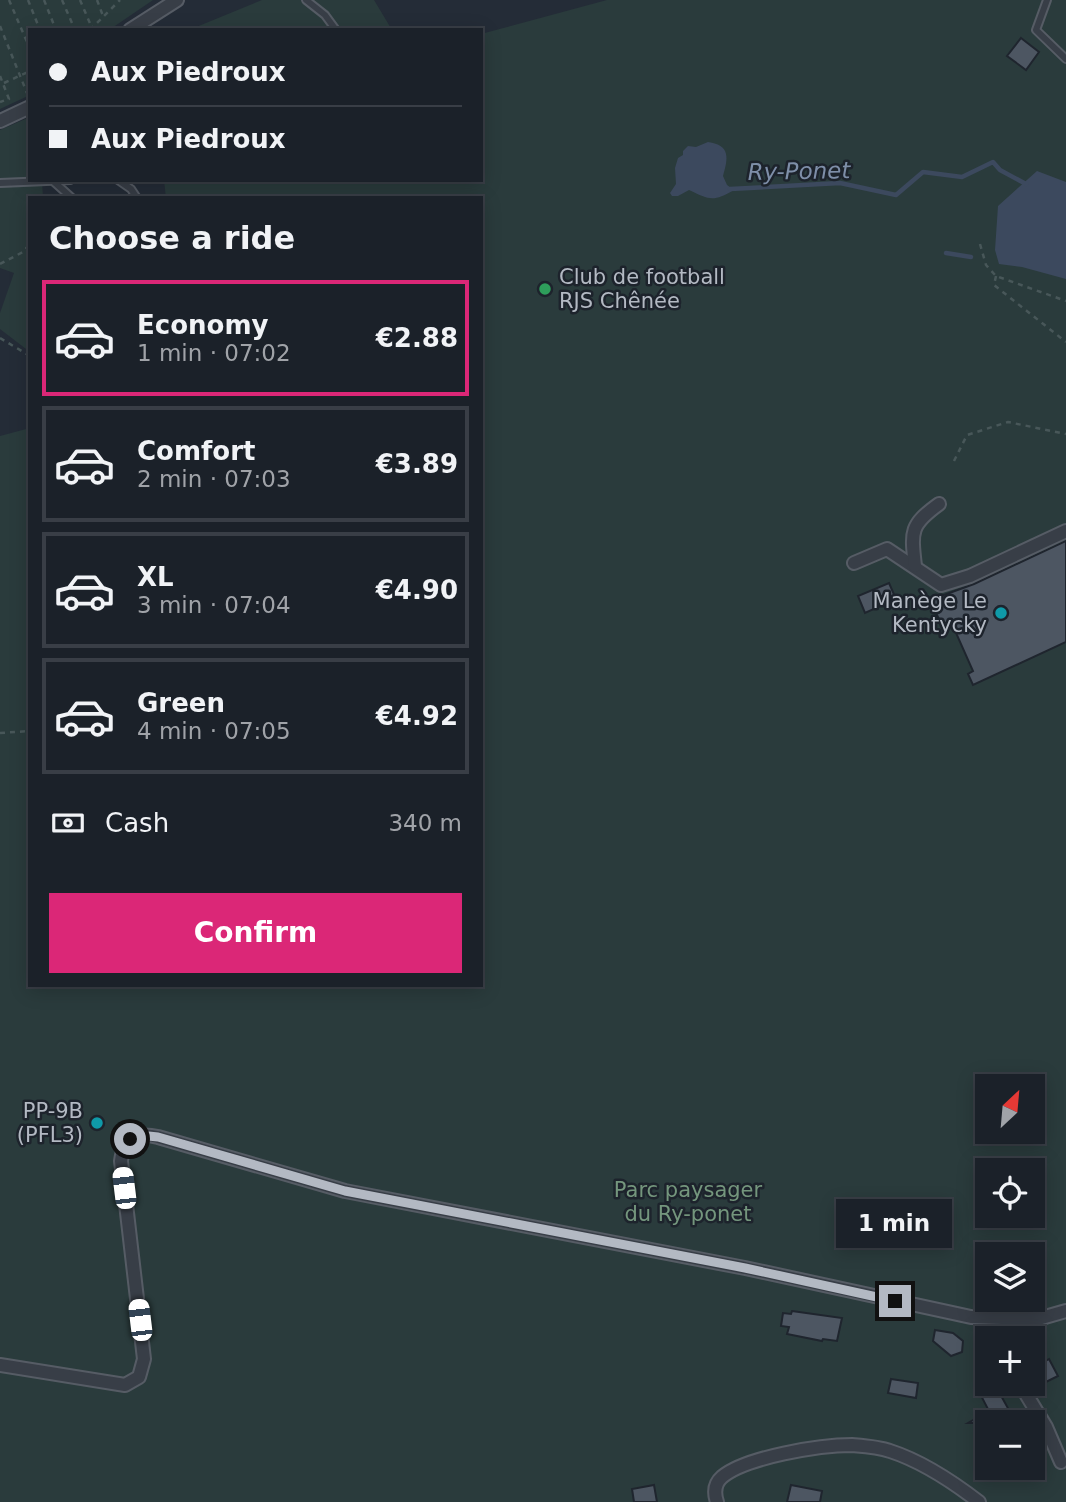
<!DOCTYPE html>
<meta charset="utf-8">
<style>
body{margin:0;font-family:"DejaVu Sans",sans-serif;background:#282e35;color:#f1f3f6;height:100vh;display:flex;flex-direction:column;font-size:26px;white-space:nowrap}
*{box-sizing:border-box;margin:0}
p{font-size:23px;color:#a0a3a8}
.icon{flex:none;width:38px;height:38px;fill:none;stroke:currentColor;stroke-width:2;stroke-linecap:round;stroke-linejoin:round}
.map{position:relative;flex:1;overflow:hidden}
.side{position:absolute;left:28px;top:196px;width:455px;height:791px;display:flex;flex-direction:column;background:#1b2129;border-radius:0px;box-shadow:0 4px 18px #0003,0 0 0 2px #393e46}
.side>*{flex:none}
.guide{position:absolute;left:28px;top:28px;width:455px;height:154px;border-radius:0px;box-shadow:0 4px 18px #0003,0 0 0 2px #393e46;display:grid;align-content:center;height:154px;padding:0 21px;background:#1b2129}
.needle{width:46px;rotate:26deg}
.controls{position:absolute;left:975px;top:1074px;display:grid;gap:14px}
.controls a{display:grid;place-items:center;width:70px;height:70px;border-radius:0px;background:#1b2129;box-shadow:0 4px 18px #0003,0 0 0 2px #393e46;font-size:35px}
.end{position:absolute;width:32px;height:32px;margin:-16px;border:9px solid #b3b9c3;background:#111;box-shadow:0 0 0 4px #111}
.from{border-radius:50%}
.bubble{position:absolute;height:49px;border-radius:0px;background:#1b2129;box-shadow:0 4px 18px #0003,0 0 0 2px #393e46;font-size:23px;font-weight:600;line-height:49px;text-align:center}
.car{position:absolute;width:21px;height:42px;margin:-21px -10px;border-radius:9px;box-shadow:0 0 5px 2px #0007;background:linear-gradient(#fff 24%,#345 0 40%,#fff 0 76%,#345 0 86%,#fff 0)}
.guide b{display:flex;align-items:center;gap:24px;height:66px;font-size:26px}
.guide b+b{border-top:2px solid #393e46}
.guide i{width:18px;height:18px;background:#f1f3f6}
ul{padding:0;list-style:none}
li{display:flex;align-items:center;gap:21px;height:116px;margin:0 14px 10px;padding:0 7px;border:4px solid #393e46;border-radius:0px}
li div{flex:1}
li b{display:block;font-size:26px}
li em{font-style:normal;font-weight:600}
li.selected{border-color:#db2777}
li>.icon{width:63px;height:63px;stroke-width:1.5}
h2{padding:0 21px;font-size:32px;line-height:84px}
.pay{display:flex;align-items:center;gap:18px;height:77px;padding:0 21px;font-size:26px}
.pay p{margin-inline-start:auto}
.action{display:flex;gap:14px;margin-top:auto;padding:14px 21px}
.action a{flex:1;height:80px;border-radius:0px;background:#db2777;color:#fff;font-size:28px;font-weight:600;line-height:80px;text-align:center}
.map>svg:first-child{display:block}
.green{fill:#2a3b3c;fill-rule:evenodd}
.water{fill:#3c495e}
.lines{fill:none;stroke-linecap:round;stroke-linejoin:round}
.stream{stroke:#3c495e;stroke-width:4.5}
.building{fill:#4d5662;stroke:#1f252e;stroke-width:2}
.lane-casing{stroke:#565c65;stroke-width:10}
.street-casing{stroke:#565c65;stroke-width:16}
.path{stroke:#485759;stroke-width:2.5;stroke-dasharray:5 5;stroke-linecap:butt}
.lane{stroke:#383e47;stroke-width:6}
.street{stroke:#383e47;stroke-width:12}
.route{stroke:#b3b9c3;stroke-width:9}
.leisure-dot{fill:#2e9e5b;stroke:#1d232c;stroke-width:2.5}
.culture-dot{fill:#0f9aa8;stroke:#1d232c;stroke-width:2.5}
.labels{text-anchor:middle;stroke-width:5;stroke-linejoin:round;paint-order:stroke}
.poi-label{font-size:21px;fill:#b3b9c3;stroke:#1d232c;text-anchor:end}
.park-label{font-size:21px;fill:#74967d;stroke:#1d232c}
.water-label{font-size:23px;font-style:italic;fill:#7e8ea8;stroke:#1d232c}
</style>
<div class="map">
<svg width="1066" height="1502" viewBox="0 0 1066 1502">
<rect width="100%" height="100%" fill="#242c37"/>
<g class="green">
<polygon points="0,0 153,0 109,30 30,30 30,95 0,109"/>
<polygon points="262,0 374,0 392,30 189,30"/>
<path d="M607 0H1066V1502H0V436L30 428V985H481V198H166L164 180H481V34ZM987 1087H1032V1132H987ZM987 1171H1032V1216H987ZM987 1255H1032V1300H987ZM987 1339H1032V1384H987ZM987 1423H1032V1468H987Z"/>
<polygon points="30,117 30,180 42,180 43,198 30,198 30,352 0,329 0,313 14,273 0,268 0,130"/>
</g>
<g class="water">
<path d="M708 142C731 145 728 159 723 176L727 185 734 190C713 202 710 200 689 190L678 196H672L670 193 676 184 675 168 678 158 683 155V151L688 146 696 147Z"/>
<polygon points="1037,171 1066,182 1066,279 1022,267 999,264 995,250 998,206"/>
</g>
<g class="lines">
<g class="stream">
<polyline points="730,189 840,183 896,195 923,172 962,177 993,162 1000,170 1026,184"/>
<polyline points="946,253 971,257"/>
</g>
</g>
<g class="building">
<polygon points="1021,38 1039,52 1026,70 1007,56"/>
<polygon points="1066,541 1066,642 973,685 968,674 973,671 953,626 944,630 930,600 974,584"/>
<polygon points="889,583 896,599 865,613 858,596"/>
<polygon points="792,1311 842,1318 837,1341 823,1339 822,1341 787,1334 789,1327 781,1326 783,1313 791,1314"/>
<polygon points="935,1330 953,1333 963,1341 962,1352 951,1356 933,1341"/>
<polygon points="1049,1359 1058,1376 1042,1384 1033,1368"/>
<polygon points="891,1379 918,1383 916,1398 888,1393"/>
<polygon points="975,1384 1011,1384 999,1392 1009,1410 1002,1414 1007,1423 968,1423 989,1411"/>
<polygon points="654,1485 657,1502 634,1502 632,1489"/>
<polygon points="791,1485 822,1491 820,1502 787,1502"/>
</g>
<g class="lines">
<defs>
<g id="lane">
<polyline points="306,0 325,15 336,30"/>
<polyline points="1047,0 1036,30 1066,59"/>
<polyline points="118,180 131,189 137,198"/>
<polyline points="53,181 72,198"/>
<polyline points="0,183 70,180"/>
</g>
<g id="street">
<polyline points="130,30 177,0"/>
<polyline points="0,121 30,107"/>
<polyline points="854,563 887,549 941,585 970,576 1066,531"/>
<path d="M915 566C911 531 910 525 939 504"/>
<polyline points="1013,1339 1022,1327 1024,1318"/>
<path d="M0 1365 125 1385 139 1377 144 1359 121 1161C124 1138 136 1132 158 1137L345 1191 745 1268 971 1317 1038 1319 1066 1311"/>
<polyline points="1020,1384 1046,1427 1061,1462"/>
<path d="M717 1502C714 1493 714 1484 722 1477 746 1457 820 1445 852 1445 864 1446 879 1447 890 1451 921 1461 953 1482 979 1502"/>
</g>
</defs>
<use href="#lane" class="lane-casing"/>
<use href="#street" class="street-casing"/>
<g class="path">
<polyline points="9,0 30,49"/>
<polyline points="28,0 40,30"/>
<polyline points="44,0 56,30"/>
<polyline points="62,0 75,30"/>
<polyline points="80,0 92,28"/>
<polyline points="97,0 103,16"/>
<polyline points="0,26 27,93"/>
<polyline points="90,30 120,0"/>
<polyline points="0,76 9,99 0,102"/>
<polyline points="4,83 30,71"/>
<polyline points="980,244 986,265 996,276 1066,301"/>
<polyline points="0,264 23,252 30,244"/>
<polyline points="996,276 994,285 1066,342"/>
<polyline points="0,338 30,356"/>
<polyline points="954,461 967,435 1008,422 1066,434"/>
<polyline points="0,733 30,731"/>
</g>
<use href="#lane" class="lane"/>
<use href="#street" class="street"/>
</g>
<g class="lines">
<polyline class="route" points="130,1139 139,1135 158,1137 345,1191 745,1268 895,1301"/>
</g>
<circle class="leisure-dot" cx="545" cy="289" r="7"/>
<g class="culture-dot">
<circle cx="1001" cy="613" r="7"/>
<circle cx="97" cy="1123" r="7"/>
</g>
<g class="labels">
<g class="poi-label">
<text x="559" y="284" text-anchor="start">Club de football<tspan x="559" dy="24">RJS Chênée</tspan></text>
<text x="987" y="608">Manège Le<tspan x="987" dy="24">Kentycky</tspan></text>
<text x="83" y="1118">PP-9B<tspan x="83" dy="24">(PFL3)</tspan></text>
</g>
<g class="park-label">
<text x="688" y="1197">Parc paysager<tspan x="688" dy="24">du Ry-ponet</tspan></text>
</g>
<g class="water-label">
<text transform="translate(799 171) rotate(-1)" y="8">Ry-Ponet</text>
</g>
</g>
</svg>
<div class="controls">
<a><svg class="needle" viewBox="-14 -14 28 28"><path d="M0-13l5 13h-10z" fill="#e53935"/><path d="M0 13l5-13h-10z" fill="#a0a3a8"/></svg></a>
<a><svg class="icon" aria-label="locate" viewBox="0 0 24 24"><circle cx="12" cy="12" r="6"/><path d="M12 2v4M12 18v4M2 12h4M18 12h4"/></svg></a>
<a><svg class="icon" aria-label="layers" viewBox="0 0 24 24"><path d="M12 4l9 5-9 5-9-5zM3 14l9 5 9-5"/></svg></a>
<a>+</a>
<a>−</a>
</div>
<i class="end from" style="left:130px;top:1139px"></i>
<i class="end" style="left:895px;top:1301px"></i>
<div class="bubble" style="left:836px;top:1199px;width:116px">1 min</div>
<i class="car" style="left:124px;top:1188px;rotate:353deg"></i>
<i class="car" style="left:140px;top:1320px;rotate:353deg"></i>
<div class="guide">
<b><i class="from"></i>Aux Piedroux</b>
<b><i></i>Aux Piedroux</b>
</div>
<section class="side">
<h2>Choose a ride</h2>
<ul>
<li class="selected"><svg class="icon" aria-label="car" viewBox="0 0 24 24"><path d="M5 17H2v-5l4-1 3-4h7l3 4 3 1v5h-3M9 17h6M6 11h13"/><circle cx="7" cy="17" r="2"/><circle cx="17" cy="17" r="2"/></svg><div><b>Economy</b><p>1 min · 07:02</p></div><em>€2.88</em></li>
<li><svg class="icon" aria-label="car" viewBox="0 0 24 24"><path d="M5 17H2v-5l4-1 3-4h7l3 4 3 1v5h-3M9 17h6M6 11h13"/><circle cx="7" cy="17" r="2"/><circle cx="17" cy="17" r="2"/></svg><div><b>Comfort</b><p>2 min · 07:03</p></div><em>€3.89</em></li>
<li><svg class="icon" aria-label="car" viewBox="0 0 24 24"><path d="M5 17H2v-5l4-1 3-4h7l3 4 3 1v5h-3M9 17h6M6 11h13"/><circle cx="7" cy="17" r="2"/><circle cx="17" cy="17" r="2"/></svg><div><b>XL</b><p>3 min · 07:04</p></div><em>€4.90</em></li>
<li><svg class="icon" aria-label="car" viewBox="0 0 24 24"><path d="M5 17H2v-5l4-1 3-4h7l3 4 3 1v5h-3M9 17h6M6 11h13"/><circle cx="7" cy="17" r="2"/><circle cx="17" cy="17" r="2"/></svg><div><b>Green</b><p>4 min · 07:05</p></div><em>€4.92</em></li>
</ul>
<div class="pay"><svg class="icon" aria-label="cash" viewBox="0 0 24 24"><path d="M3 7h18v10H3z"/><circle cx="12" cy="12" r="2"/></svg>Cash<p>340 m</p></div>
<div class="action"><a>Confirm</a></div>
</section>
</div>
